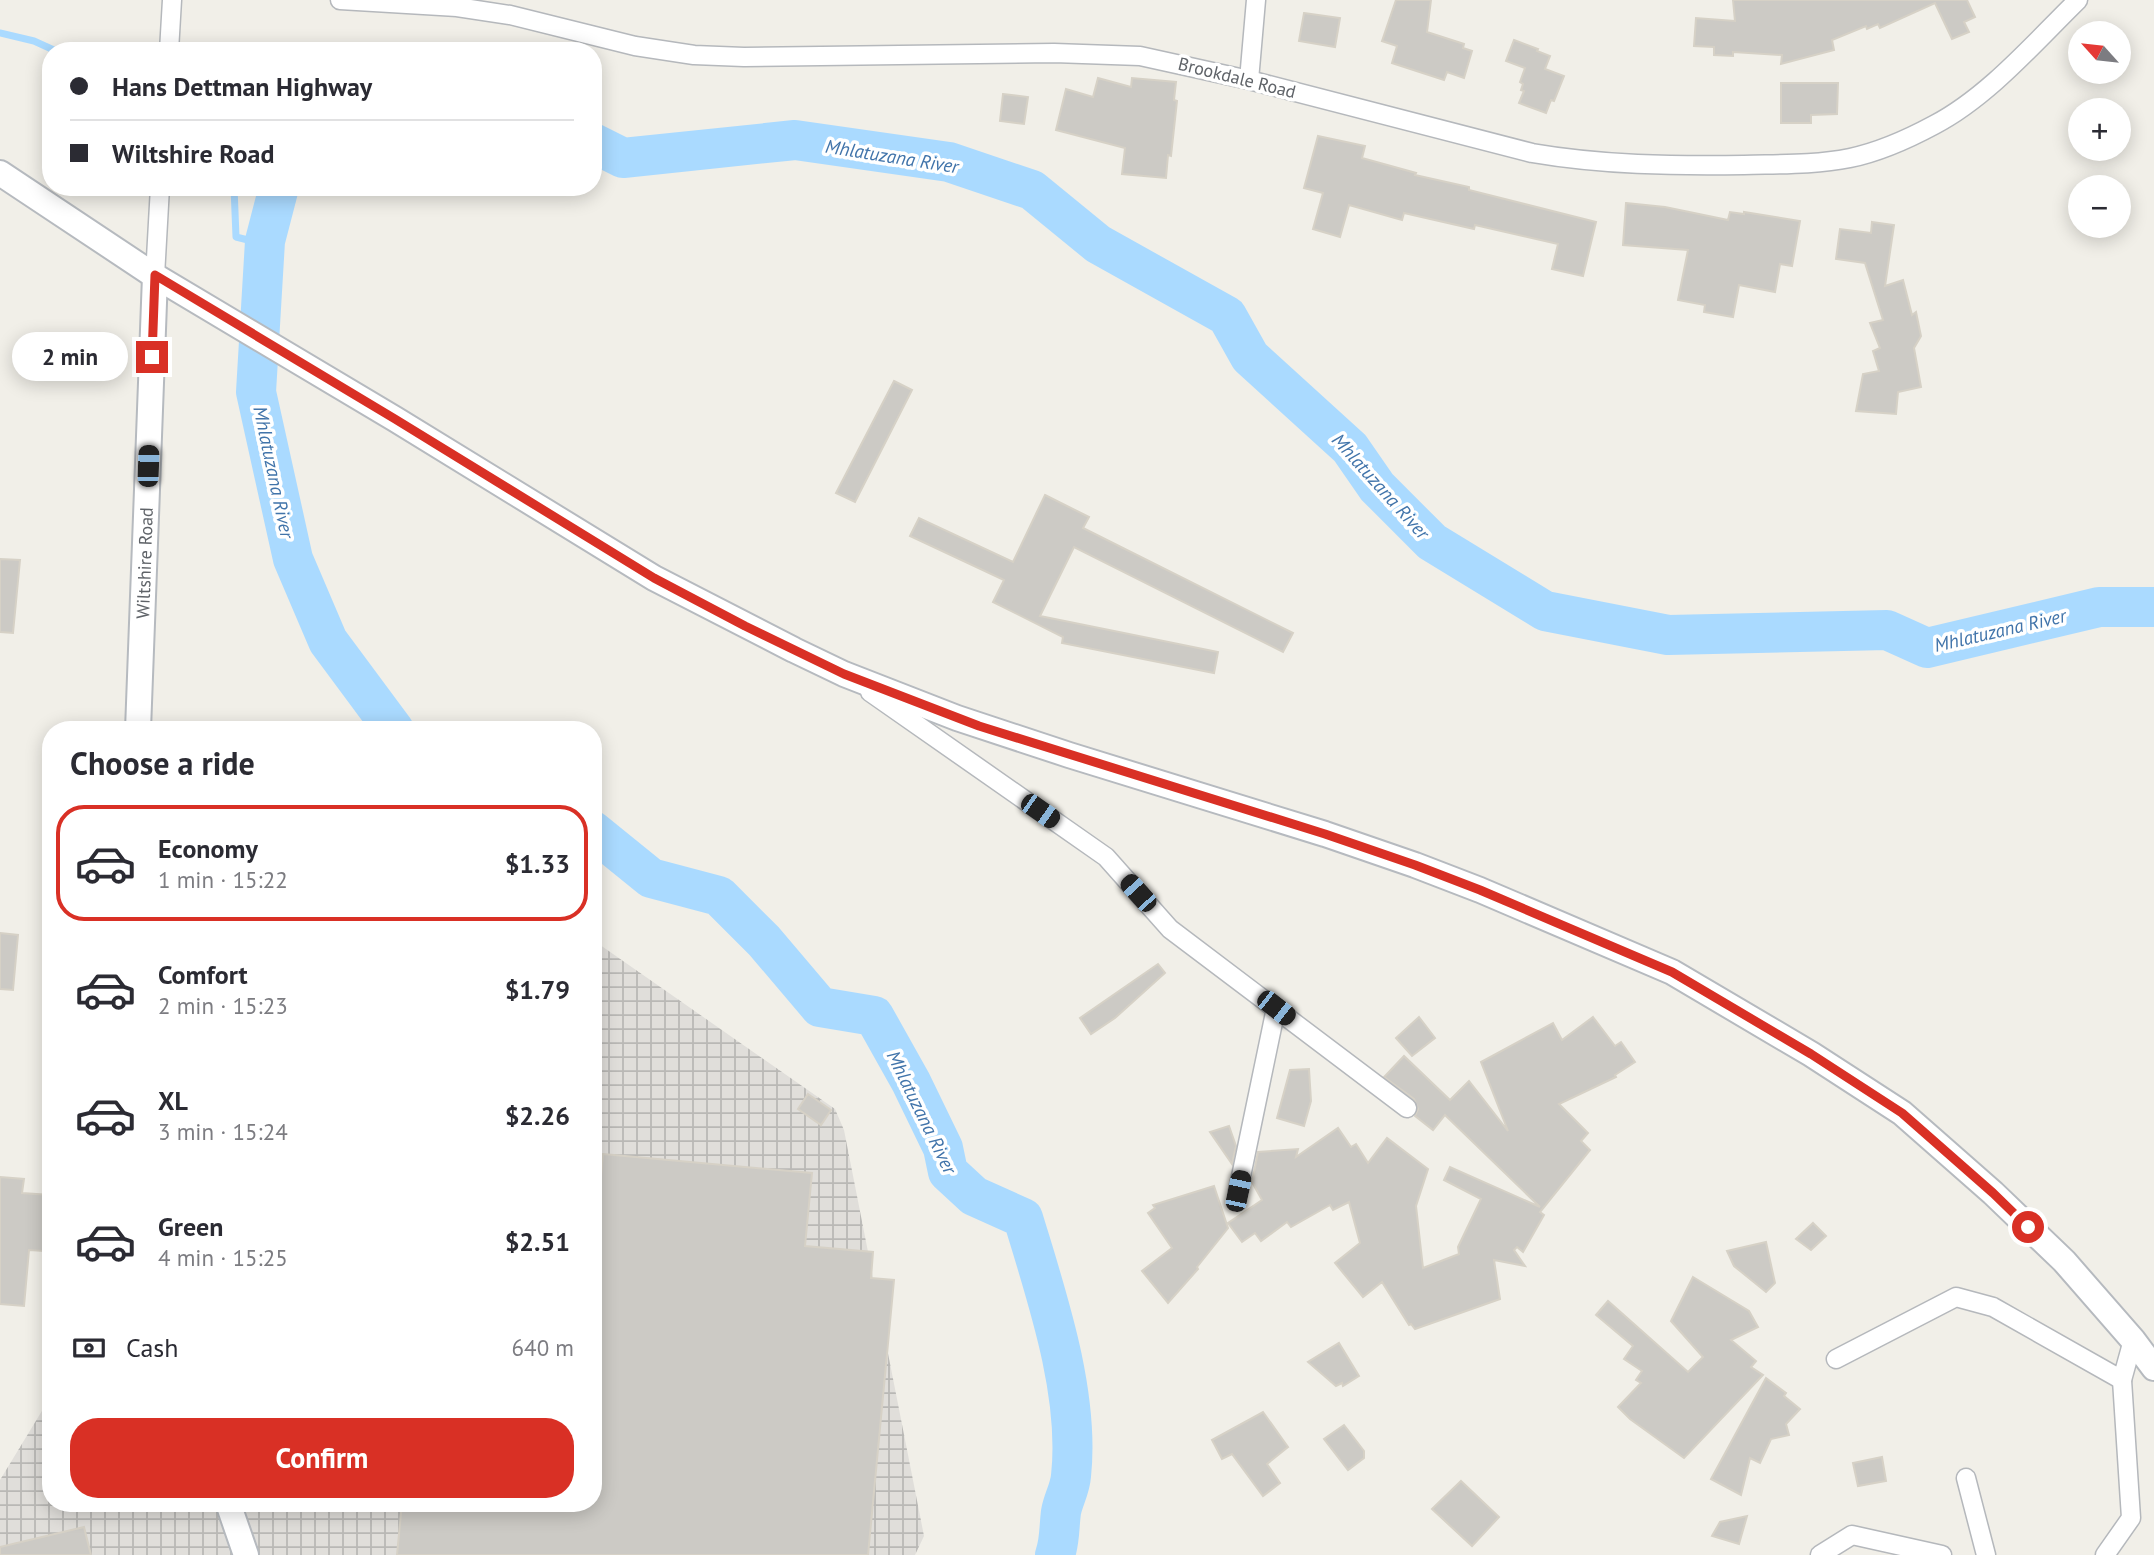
<!DOCTYPE html>
<meta charset="utf-8">
<style>
body{margin:0;font-family:"PT Sans",sans-serif;background:#f7f7f7;color:#2b2b33;height:100vh;display:flex;flex-direction:column;font-size:26px;white-space:nowrap}
*{box-sizing:border-box;margin:0}
p{font-size:23px;color:#7c7c81}
.icon{flex:none;width:38px;height:38px;fill:none;stroke:currentColor;stroke-width:2;stroke-linecap:round;stroke-linejoin:round}
.map{position:relative;flex:1;overflow:hidden}
.drawer{position:absolute;left:42px;top:721px;width:560px;height:791px;display:flex;flex-direction:column;background:#fff;border-radius:28px;box-shadow:0 4px 18px #0003}
.drawer>*{flex:none}
.guide{position:absolute;left:42px;top:42px;width:560px;height:154px;border-radius:28px;box-shadow:0 4px 18px #0003;display:grid;align-content:center;height:154px;padding:0 28px;background:#fff}
.needle{width:46px;rotate:297deg}
.controls{position:absolute;left:2068px;top:21px;display:grid;gap:14px}
.controls a{display:grid;place-items:center;width:63px;height:63px;border-radius:50%;background:#fff;box-shadow:0 4px 18px #0003;font-size:35px}
.end{position:absolute;width:32px;height:32px;margin:-16px;border:9px solid #d93025;background:#fff;box-shadow:0 0 0 4px #fff}
.from{border-radius:50%}
.bubble{position:absolute;height:49px;border-radius:24px;background:#fff;box-shadow:0 4px 18px #0003;font-size:23px;font-weight:700;line-height:49px;text-align:center}
.car{position:absolute;width:21px;height:42px;margin:-21px -10px;border-radius:9px;box-shadow:0 0 5px 2px #0007;background:linear-gradient(#222 24%,#8ab4d8 0 40%,#222 0 76%,#8ab4d8 0 86%,#222 0)}
.guide b{display:flex;align-items:center;gap:24px;height:66px;font-size:26px}
.guide b+b{border-top:2px solid #e1e1e2}
.guide i{width:18px;height:18px;background:#2b2b33}
ul{padding:0;list-style:none}
li{display:flex;align-items:center;gap:21px;height:116px;margin:0 14px 10px;padding:0 14px;border:4px solid transparent;border-radius:28px}
li div{flex:1}
li b{display:block;font-size:26px}
li em{font-style:normal;font-weight:700}
li.active{border-color:#d93025}
li>.icon{width:63px;height:63px;stroke-width:1.5}
h2{padding:0 28px;font-size:32px;line-height:84px}
.pay{display:flex;align-items:center;gap:18px;height:77px;padding:0 28px;font-size:26px}
.pay p{margin-inline-start:auto}
.primary-button{display:flex;gap:14px;margin-top:auto;padding:14px 28px}
.primary-button a{flex:1;height:80px;border-radius:28px;background:#d93025;color:#fff;font-size:28px;font-weight:700;line-height:80px;text-align:center}
.map>svg:first-child{display:block}
.industrial{fill:url(#industrial-grid)}
.lines{fill:none;stroke-linecap:round;stroke-linejoin:round}
.stream{stroke:#aadaff;stroke-width:7}
.river{stroke:#aadaff;stroke-width:40}
.building{fill:#cccac5;stroke:#d6d1c6;stroke-width:2}
.street-casing{stroke:#b5b8bc;stroke-width:21}
.secondary-casing{stroke:#b6babf;stroke-width:28}
.street{stroke:#fff;stroke-width:18}
.secondary{stroke:#fff;stroke-width:24}
.route{stroke:#d93025;stroke-width:9}
.labels{text-anchor:middle;stroke-width:7;stroke-linejoin:round;paint-order:stroke}
.street-label{font-size:18px;fill:#5f6368;stroke:#fff}
.water-label{font-size:19px;font-style:italic;fill:#4174aa;stroke:#fff}
</style>
<div class="map">
<svg width="2154" height="1555" viewBox="0 0 2154 1555">
<defs>
<pattern id="industrial-grid" width="8" height="8" patternUnits="userSpaceOnUse" patternTransform="scale(1.75)"><rect width="8" height="8" fill="#e0deda"/><path d="M0 4h8M4 0v8" fill="none" stroke="#b9b8b5"/></pattern>
</defs>
<rect width="100%" height="100%" fill="#f1efe8"/>
<polygon class="industrial" points="593,940 835,1109 844,1130 924,1536 915,1555 0,1555 0,1480 51,1396 51,1503 593,1503"/>
<g class="lines">
<g class="stream">
<polyline points="0,33 34,41 56,51"/>
<polyline points="234,187 236,237 248,240 269,227"/>
</g>
<g class="river">
<polyline points="593,143 623,158 795,140 949,162 1032,190 1098,244 1227,316 1250,357 1350,448 1377,487 1432,542 1545,611 1668,635 1887,630 1927,648 2099,607 2154,607"/>
<polyline points="279,187 265,241 256,392 293,559 328,641 394,730"/>
<path d="M593 831 651 878 719 896 764 941 820 1007 874 1016 911 1082 943 1148 948 1172 974 1196 1023 1218C1047 1297 1080 1394 1071 1476 1070 1489 1063 1500 1061 1512 1059 1527 1060 1541 1055 1555"/>
</g>
</g>
<g class="building">
<polygon points="1396,0 1431,0 1427,32 1464,44 1463,48 1472,51 1464,78 1447,72 1444,80 1392,63 1397,46 1382,41"/>
<polygon points="1733,0 1967,0 1975,17 1964,22 1969,32 1952,39 1935,3 1880,28 1878,24 1867,29 1866,26 1832,40 1834,50 1781,64 1782,55 1733,52 1733,56 1714,55 1714,47 1694,46 1696,18 1735,21"/>
<polygon points="1304,13 1340,18 1335,47 1299,41"/>
<polygon points="1514,40 1538,49 1537,51 1550,56 1545,69 1564,76 1554,101 1551,100 1546,113 1519,103 1524,91 1521,90 1523,84 1520,82 1525,68 1506,61"/>
<polygon points="1098,78 1131,87 1132,78 1176,82 1174,100 1177,101 1171,156 1168,155 1166,178 1122,174 1125,148 1056,130 1066,89 1093,97"/>
<polygon points="1781,83 1838,83 1837,114 1811,115 1811,123 1781,123"/>
<polygon points="1003,94 1028,97 1024,124 1000,121"/>
<polygon points="1318,136 1365,146 1362,158 1416,173 1415,175 1469,187 1469,190 1596,222 1583,276 1552,269 1558,244 1475,225 1474,229 1404,213 1402,220 1349,205 1340,237 1313,229 1323,193 1304,188"/>
<polygon points="1626,203 1665,207 1728,220 1730,212 1744,214 1744,212 1800,221 1792,266 1780,264 1775,292 1739,285 1733,317 1704,312 1705,305 1678,300 1688,250 1623,245"/>
<polygon points="1872,222 1894,225 1885,286 1903,280 1912,315 1916,312 1921,336 1914,348 1921,387 1898,392 1896,414 1856,411 1863,374 1879,371 1873,351 1880,348 1870,323 1883,320 1865,263 1836,259 1840,229 1871,233"/>
<polygon points="894,381 912,390 855,502 836,493"/>
<polygon points="1045,495 1089,517 1083,528 1293,633 1283,652 1074,547 1040,616 1218,652 1214,673 1062,643 1063,637 993,602 1004,580 910,536 919,518 1013,562"/>
<polygon points="0,559 20,560 13,633 0,632"/>
<polygon points="0,933 18,935 13,990 0,989"/>
<polygon points="1158,964 1165,973 1115,1018 1091,1034 1080,1018"/>
<polygon points="1419,1017 1435,1038 1412,1056 1396,1038"/>
<polygon points="1593,1017 1615,1046 1621,1042 1635,1062 1615,1075 1616,1077 1559,1104 1588,1133 1581,1141 1590,1150 1540,1212 1544,1215 1523,1252 1517,1247 1514,1250 1525,1266 1494,1260 1500,1299 1415,1329 1411,1324 1409,1325 1382,1282 1363,1297 1335,1263 1360,1243 1349,1202 1333,1210 1330,1205 1291,1227 1287,1222 1261,1241 1255,1233 1242,1242 1228,1223 1262,1200 1252,1182 1258,1152 1298,1149 1296,1157 1338,1128 1351,1147 1356,1144 1368,1163 1387,1138 1428,1169 1416,1206 1423,1268 1459,1254 1458,1247 1481,1199 1444,1180 1450,1167 1540,1207 1445,1115 1433,1130 1415,1116 1418,1109 1414,1099 1384,1077 1404,1056 1450,1100 1469,1081 1508,1131 1481,1062 1553,1023 1562,1040"/>
<polygon points="1309,1069 1311,1101 1304,1126 1277,1118 1290,1070"/>
<polygon points="808,1094 831,1110 821,1125 798,1109"/>
<polygon points="1229,1126 1236,1146 1232,1164 1210,1132"/>
<polygon points="603,1154 812,1173 805,1246 873,1252 871,1278 894,1280 868,1555 397,1555 402,1503 593,1503 593,1232 596,1233"/>
<polygon points="0,1177 24,1179 22,1193 50,1195 44,1251 29,1250 24,1306 0,1304"/>
<polygon points="1214,1186 1228,1228 1197,1267 1198,1269 1168,1303 1142,1271 1172,1248 1148,1213 1155,1208 1153,1205"/>
<polygon points="1813,1223 1826,1236 1811,1250 1796,1239"/>
<polygon points="1766,1242 1775,1283 1766,1292 1734,1266 1727,1251"/>
<polygon points="1693,1277 1749,1311 1758,1327 1731,1340 1756,1361 1751,1367 1763,1375 1684,1458 1630,1419 1618,1407 1641,1383 1636,1380 1642,1371 1624,1359 1633,1346 1596,1315 1608,1301 1688,1372 1703,1357 1671,1321"/>
<polygon points="1339,1343 1359,1376 1343,1386 1342,1383 1336,1386 1308,1362"/>
<polygon points="1766,1378 1786,1393 1784,1396 1800,1409 1786,1424 1789,1435 1771,1439 1760,1463 1750,1458 1741,1495 1711,1479"/>
<polygon points="1263,1412 1288,1447 1267,1464 1280,1483 1263,1496 1232,1454 1222,1459 1212,1440"/>
<polygon points="1344,1425 1364,1451 1364,1458 1348,1470 1324,1439"/>
<polygon points="1882,1457 1886,1481 1858,1486 1853,1463"/>
<polygon points="1461,1481 1499,1517 1472,1546 1432,1509"/>
<polygon points="1747,1516 1739,1544 1712,1536 1720,1522"/>
<polygon points="84,1527 91,1555 0,1555 0,1547"/>
</g>
<g class="lines">
<defs>
<g id="street">
<path d="M340 0 457 7 510 15 635 46 694 55 744 57 1054 53 1140 56 1249 80 1532 153C1602 165 1672 166 1744 165 1779 164 1815 165 1850 158 1879 152 1908 139 1934 125 1988 97 2035 42 2078 0"/>
<polyline points="169,51 172,0"/>
<polyline points="1249,80 1256,0"/>
<polyline points="155,276 160,187"/>
<polyline points="870,692 1106,857 1170,929 1407,1108"/>
<polyline points="1238,1191 1276,1008"/>
<polyline points="1836,1359 1956,1297 1993,1307 2122,1380 2133,1340"/>
<polyline points="1966,1478 1986,1555"/>
<polyline points="1820,1555 1852,1535 1942,1555"/>
<polyline points="2105,1555 2131,1518 2122,1380"/>
</g>
<g id="secondary">
<polyline points="0,173 155,276 395,419 654,578 794,650 844,674 957,718 1069,755 1325,834 1415,865 1480,890 1672,972 1811,1054 1902,1113 1993,1193 2064,1261 2133,1340 2154,1368"/>
<polyline points="138,730 155,276"/>
<polyline points="228,1503 246,1555"/>
</g>
</defs>
<use href="#street" class="street-casing"/>
<use href="#secondary" class="secondary-casing"/>
<use href="#street" class="street"/>
<use href="#secondary" class="secondary"/>
</g>
<g class="lines">
<polyline class="route" points="152,357 155,275 395,419 654,578 745,626 844,674 979,726 1325,834 1415,865 1480,890 1672,972 1811,1054 1902,1113 1993,1193 2028,1227"/>
</g>
<g class="labels">
<g class="street-label">
<text transform="translate(1237 78) rotate(14)" y="6">Brookdale Road</text>
<text transform="translate(145 563) rotate(-88)" y="6">Wiltshire Road</text>
</g>
<g class="water-label">
<text transform="translate(892 156) rotate(9)" y="7">Mhlatuzana River</text>
<text transform="translate(274 472) rotate(78)" y="7">Mhlatuzana River</text>
<text transform="translate(1381 486) rotate(48)" y="7">Mhlatuzana River</text>
<text transform="translate(2000 630) rotate(-13)" y="7">Mhlatuzana River</text>
<text transform="translate(922 1112) rotate(64)" y="7">Mhlatuzana River</text>
</g>
</g>
</svg>
<div class="controls">
<a><svg class="needle" viewBox="-14 -14 28 28"><path d="M0-13l5 13h-10z" fill="#e53935"/><path d="M0 13l5-13h-10z" fill="#7c7c81"/></svg></a>
<a>+</a>
<a>−</a>
</div>
<i class="end from" style="left:2028px;top:1227px"></i>
<i class="end" style="left:152px;top:357px"></i>
<div class="bubble" style="left:12px;top:332px;width:116px">2 min</div>
<i class="car" style="left:148px;top:466px;rotate:2deg"></i>
<i class="car" style="left:1040px;top:811px;rotate:125deg"></i>
<i class="car" style="left:1138px;top:893px;rotate:318deg"></i>
<i class="car" style="left:1276px;top:1008px;rotate:128deg"></i>
<i class="car" style="left:1238px;top:1191px;rotate:12deg"></i>
<div class="guide">
<b><i class="from"></i>Hans Dettman Highway</b>
<b><i></i>Wiltshire Road</b>
</div>
<section class="drawer">
<h2>Choose a ride</h2>
<ul>
<li class="active"><svg class="icon" aria-label="car" viewBox="0 0 24 24"><path d="M5 17H2v-5l4-1 3-4h7l3 4 3 1v5h-3M9 17h6M6 11h13"/><circle cx="7" cy="17" r="2"/><circle cx="17" cy="17" r="2"/></svg><div><b>Economy</b><p>1 min · 15:22</p></div><em>$1.33</em></li>
<li><svg class="icon" aria-label="car" viewBox="0 0 24 24"><path d="M5 17H2v-5l4-1 3-4h7l3 4 3 1v5h-3M9 17h6M6 11h13"/><circle cx="7" cy="17" r="2"/><circle cx="17" cy="17" r="2"/></svg><div><b>Comfort</b><p>2 min · 15:23</p></div><em>$1.79</em></li>
<li><svg class="icon" aria-label="car" viewBox="0 0 24 24"><path d="M5 17H2v-5l4-1 3-4h7l3 4 3 1v5h-3M9 17h6M6 11h13"/><circle cx="7" cy="17" r="2"/><circle cx="17" cy="17" r="2"/></svg><div><b>XL</b><p>3 min · 15:24</p></div><em>$2.26</em></li>
<li><svg class="icon" aria-label="car" viewBox="0 0 24 24"><path d="M5 17H2v-5l4-1 3-4h7l3 4 3 1v5h-3M9 17h6M6 11h13"/><circle cx="7" cy="17" r="2"/><circle cx="17" cy="17" r="2"/></svg><div><b>Green</b><p>4 min · 15:25</p></div><em>$2.51</em></li>
</ul>
<div class="pay"><svg class="icon" aria-label="cash" viewBox="0 0 24 24"><path d="M3 7h18v10H3z"/><circle cx="12" cy="12" r="2"/></svg>Cash<p>640 m</p></div>
<div class="primary-button"><a>Confirm</a></div>
</section>
</div>
